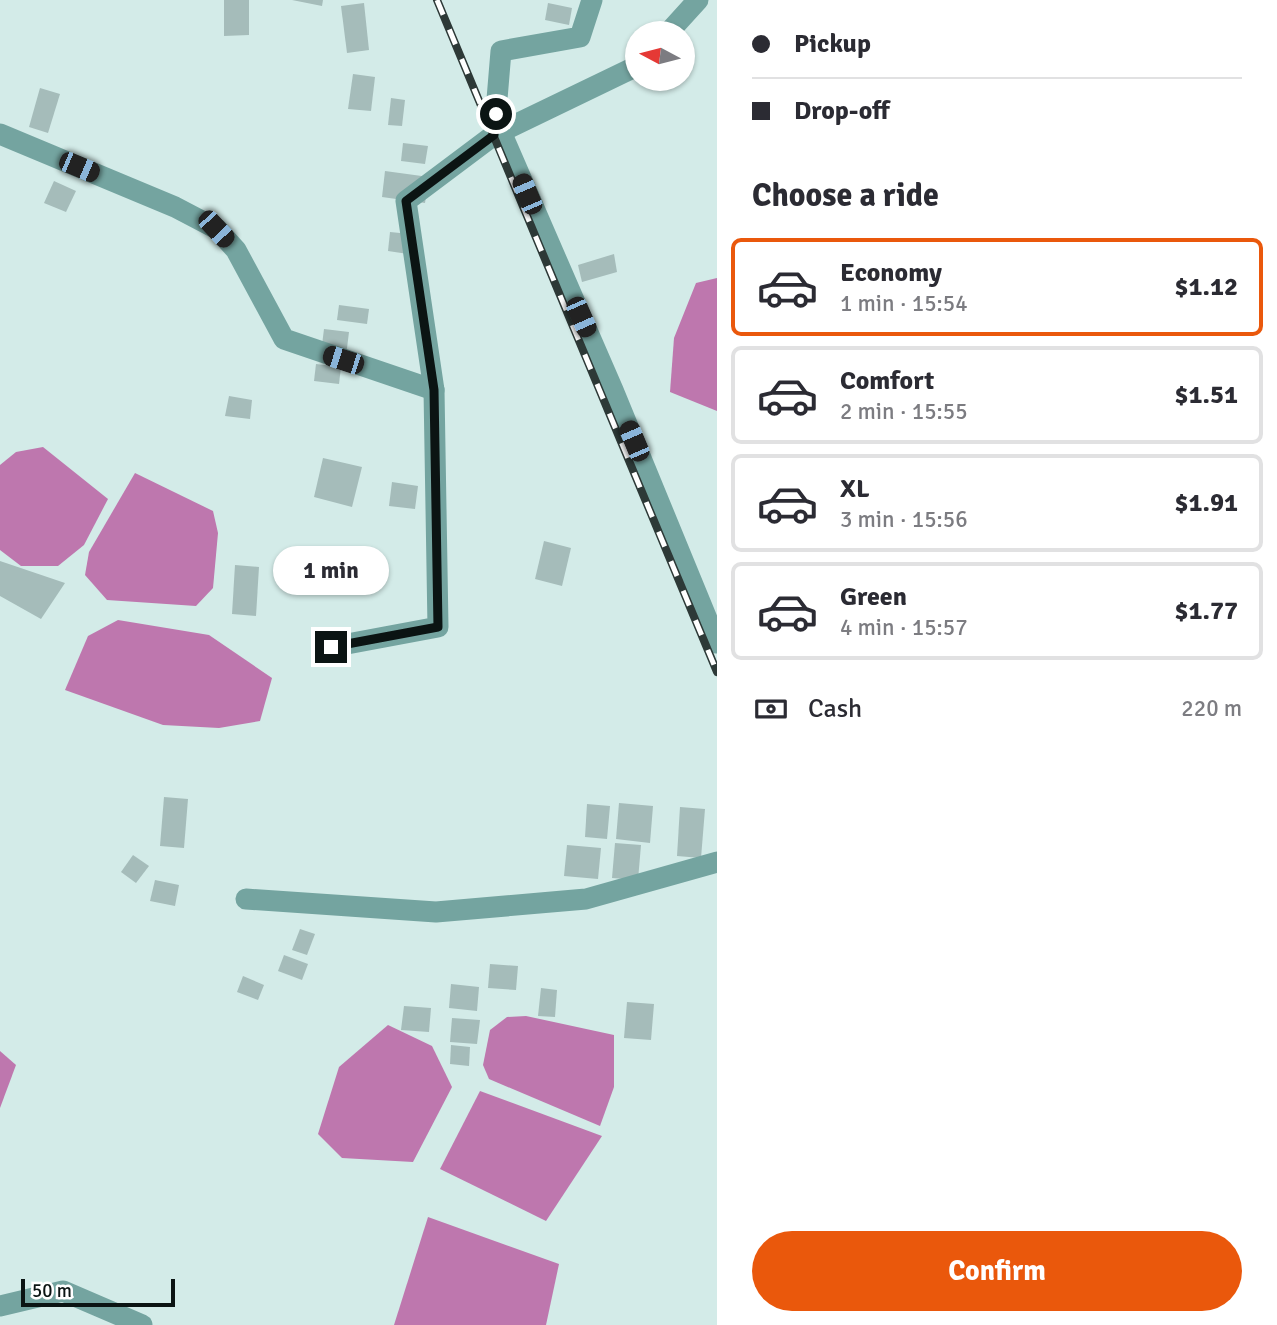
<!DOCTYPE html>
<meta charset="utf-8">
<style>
body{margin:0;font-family:Signika,sans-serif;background:#f2f2f3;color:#2b2b33;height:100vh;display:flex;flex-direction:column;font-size:26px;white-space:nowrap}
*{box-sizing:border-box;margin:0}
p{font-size:23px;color:#7c7c81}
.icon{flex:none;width:38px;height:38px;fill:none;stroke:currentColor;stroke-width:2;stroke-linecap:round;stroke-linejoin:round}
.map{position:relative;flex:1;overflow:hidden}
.sheet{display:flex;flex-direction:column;background:#fff;width:560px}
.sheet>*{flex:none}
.banner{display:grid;align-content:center;height:154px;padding:0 35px;background:#fff}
.needle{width:46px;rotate:277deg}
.controls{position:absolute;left:625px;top:21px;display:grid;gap:14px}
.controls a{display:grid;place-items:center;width:70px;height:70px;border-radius:50%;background:#fff;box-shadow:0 2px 5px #0004;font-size:35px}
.scale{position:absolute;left:21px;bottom:18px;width:154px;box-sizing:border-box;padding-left:7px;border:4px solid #0b1413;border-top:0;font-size:19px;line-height:24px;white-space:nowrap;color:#0b1413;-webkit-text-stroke:5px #fff;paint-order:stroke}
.end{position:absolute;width:32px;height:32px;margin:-16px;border:9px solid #0b1413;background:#fff;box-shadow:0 0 0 4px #fff}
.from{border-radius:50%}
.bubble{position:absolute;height:49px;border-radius:24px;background:#fff;box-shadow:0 2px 5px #0004;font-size:23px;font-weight:800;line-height:49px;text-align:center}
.car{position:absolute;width:21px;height:42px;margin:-21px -10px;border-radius:9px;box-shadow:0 0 5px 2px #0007;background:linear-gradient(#222 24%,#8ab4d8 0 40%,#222 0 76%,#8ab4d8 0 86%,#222 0)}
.banner b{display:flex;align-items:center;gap:24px;height:66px;font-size:26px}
.banner b+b{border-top:2px solid #e1e1e2}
.banner i{width:18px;height:18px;background:#2b2b33}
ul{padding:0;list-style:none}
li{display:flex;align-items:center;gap:21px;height:98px;margin:0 14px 10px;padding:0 21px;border:4px solid #e1e1e2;border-radius:10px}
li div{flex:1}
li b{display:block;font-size:26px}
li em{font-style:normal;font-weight:800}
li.current{border-color:#ea580c}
li>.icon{width:63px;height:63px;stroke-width:1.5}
h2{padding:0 35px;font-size:32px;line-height:84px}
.pay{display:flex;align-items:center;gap:18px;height:77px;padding:0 35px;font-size:26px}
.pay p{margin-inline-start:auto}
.cta{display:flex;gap:14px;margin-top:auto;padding:14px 35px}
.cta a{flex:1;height:80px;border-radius:42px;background:#ea580c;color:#fff;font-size:28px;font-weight:800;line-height:80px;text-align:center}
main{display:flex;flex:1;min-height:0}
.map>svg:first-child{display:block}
.water{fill:#be77ae}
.building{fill:#a5bcba}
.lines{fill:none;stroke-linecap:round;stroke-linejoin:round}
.minor{stroke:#74a4a0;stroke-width:21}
.rail-casing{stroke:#2d3937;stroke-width:8}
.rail{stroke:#fff;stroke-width:5;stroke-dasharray:16;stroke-linecap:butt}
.route{stroke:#0b1413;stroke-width:9}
</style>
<main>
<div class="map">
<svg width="717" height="1325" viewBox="0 0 717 1325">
<rect width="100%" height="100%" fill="#d3ebe8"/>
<g class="water">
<polygon points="717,278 717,411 670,392 674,338 696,283"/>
<polygon points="43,447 108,499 84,545 58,566 21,566 0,550 0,465 16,452"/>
<polygon points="135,473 213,511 218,533 213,588 196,606 107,600 85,575 89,552"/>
<polygon points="118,620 209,635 272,678 260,721 219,728 163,725 65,690 88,636"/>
<polygon points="526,1016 614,1035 614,1087 600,1126 489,1079 483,1065 490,1030 507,1017"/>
<polygon points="388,1025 432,1046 452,1087 413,1162 342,1158 318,1134 339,1067"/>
<polygon points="0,1051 16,1065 0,1108"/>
<polygon points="480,1091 602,1136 546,1221 440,1169"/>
<polygon points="428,1217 559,1264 546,1325 394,1325"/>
</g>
<g class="building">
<polygon points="224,0 249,0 249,35 224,36"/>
<polygon points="292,0 323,0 322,6"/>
<polygon points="364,3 369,50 347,53 341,6"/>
<polygon points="548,3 572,8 569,25 545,20"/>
<polygon points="353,74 375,77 371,111 348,109"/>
<polygon points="40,88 60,94 48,133 29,127"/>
<polygon points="391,98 405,100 402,126 388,125"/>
<polygon points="403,143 428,146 425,164 401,161"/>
<polygon points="385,171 429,177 425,203 382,197"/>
<polygon points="54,181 76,191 66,212 44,203"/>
<polygon points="390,232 410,234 408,254 388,251"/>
<polygon points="614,254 617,272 582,282 578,265"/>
<polygon points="339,305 369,309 367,324 337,320"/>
<polygon points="324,329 349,332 346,356 321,353"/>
<polygon points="316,364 341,367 339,384 314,381"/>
<polygon points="229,396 252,400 250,419 225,416"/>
<polygon points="323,458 362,467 352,507 314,497"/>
<polygon points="392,482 418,486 415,509 389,506"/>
<polygon points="544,541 571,548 562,586 535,579"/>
<polygon points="0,561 65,583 41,619 0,596"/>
<polygon points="235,565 259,567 256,616 232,614"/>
<polygon points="164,797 188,799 184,848 160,846"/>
<polygon points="619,803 653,806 650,843 616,839"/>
<polygon points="587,804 610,806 607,839 585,837"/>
<polygon points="680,807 705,809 701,858 677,856"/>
<polygon points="615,843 641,845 638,880 612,878"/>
<polygon points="567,845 601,848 598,879 564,876"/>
<polygon points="133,855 149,866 136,883 121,872"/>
<polygon points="155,880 179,885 175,906 150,901"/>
<polygon points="300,929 315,934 307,955 292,950"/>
<polygon points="284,955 308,964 302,980 278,971"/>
<polygon points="490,964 518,966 516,990 488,988"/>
<polygon points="243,976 264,985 258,1000 237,992"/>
<polygon points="451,984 479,987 477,1011 449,1008"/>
<polygon points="541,988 557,990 555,1017 538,1016"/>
<polygon points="627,1002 654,1004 651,1040 624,1038"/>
<polygon points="404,1006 431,1008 429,1032 401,1030"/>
<polygon points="452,1018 480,1020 477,1044 450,1042"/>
<polygon points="451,1045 470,1047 469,1066 450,1064"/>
</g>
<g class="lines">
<g class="minor">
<polyline points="668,33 698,0"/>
<polyline points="501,132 613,390 717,643"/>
<polyline points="0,134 175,207 217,229 236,250 284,339 434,390"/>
<polyline points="494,135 501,51 580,37 592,0"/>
<polyline points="331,647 438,627 434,390 406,201 494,135 637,66"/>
<polyline points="246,899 436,912 586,899 717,862"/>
<polyline points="0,1306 63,1291 142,1325"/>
</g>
<defs>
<polyline id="rail" points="437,0 717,672"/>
</defs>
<use href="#rail" class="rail-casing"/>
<use href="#rail" class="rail"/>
</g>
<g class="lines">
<polyline class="route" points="331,647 438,627 434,390 406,201 494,135 496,114"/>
</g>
</svg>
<div class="controls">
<a><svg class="needle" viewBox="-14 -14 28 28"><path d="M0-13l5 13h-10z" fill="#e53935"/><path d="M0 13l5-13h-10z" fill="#7c7c81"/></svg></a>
</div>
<div class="scale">50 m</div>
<i class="end from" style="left:496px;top:114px"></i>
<i class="end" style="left:331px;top:647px"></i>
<div class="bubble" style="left:273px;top:546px;width:116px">1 min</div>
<i class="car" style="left:79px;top:167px;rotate:113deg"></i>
<i class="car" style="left:527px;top:194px;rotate:337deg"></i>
<i class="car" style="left:216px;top:229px;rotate:137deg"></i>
<i class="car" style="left:581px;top:317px;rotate:156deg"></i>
<i class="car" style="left:343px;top:360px;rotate:288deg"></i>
<i class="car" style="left:634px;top:441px;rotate:337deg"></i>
</div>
<section class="sheet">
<div class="banner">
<b><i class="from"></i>Pickup</b>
<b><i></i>Drop-off</b>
</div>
<h2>Choose a ride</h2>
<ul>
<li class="current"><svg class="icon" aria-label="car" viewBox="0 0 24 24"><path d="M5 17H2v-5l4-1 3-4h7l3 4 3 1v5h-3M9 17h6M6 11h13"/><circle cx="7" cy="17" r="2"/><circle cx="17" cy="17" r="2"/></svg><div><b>Economy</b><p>1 min · 15:54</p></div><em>$1.12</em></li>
<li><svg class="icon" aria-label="car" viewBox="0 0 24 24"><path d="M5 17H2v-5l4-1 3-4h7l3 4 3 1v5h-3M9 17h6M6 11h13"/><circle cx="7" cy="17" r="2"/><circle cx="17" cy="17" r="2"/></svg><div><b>Comfort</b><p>2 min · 15:55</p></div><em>$1.51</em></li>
<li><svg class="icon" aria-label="car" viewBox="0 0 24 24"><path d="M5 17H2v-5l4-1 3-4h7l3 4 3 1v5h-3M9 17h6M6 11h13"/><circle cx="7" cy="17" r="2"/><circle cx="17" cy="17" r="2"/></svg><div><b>XL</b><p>3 min · 15:56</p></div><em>$1.91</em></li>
<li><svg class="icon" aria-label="car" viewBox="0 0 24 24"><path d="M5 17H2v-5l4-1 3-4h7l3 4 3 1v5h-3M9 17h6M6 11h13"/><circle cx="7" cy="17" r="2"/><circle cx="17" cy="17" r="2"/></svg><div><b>Green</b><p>4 min · 15:57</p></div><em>$1.77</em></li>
</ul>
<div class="pay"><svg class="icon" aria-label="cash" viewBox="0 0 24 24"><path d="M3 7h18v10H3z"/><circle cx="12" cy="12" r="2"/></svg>Cash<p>220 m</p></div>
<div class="cta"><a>Confirm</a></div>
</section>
</main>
